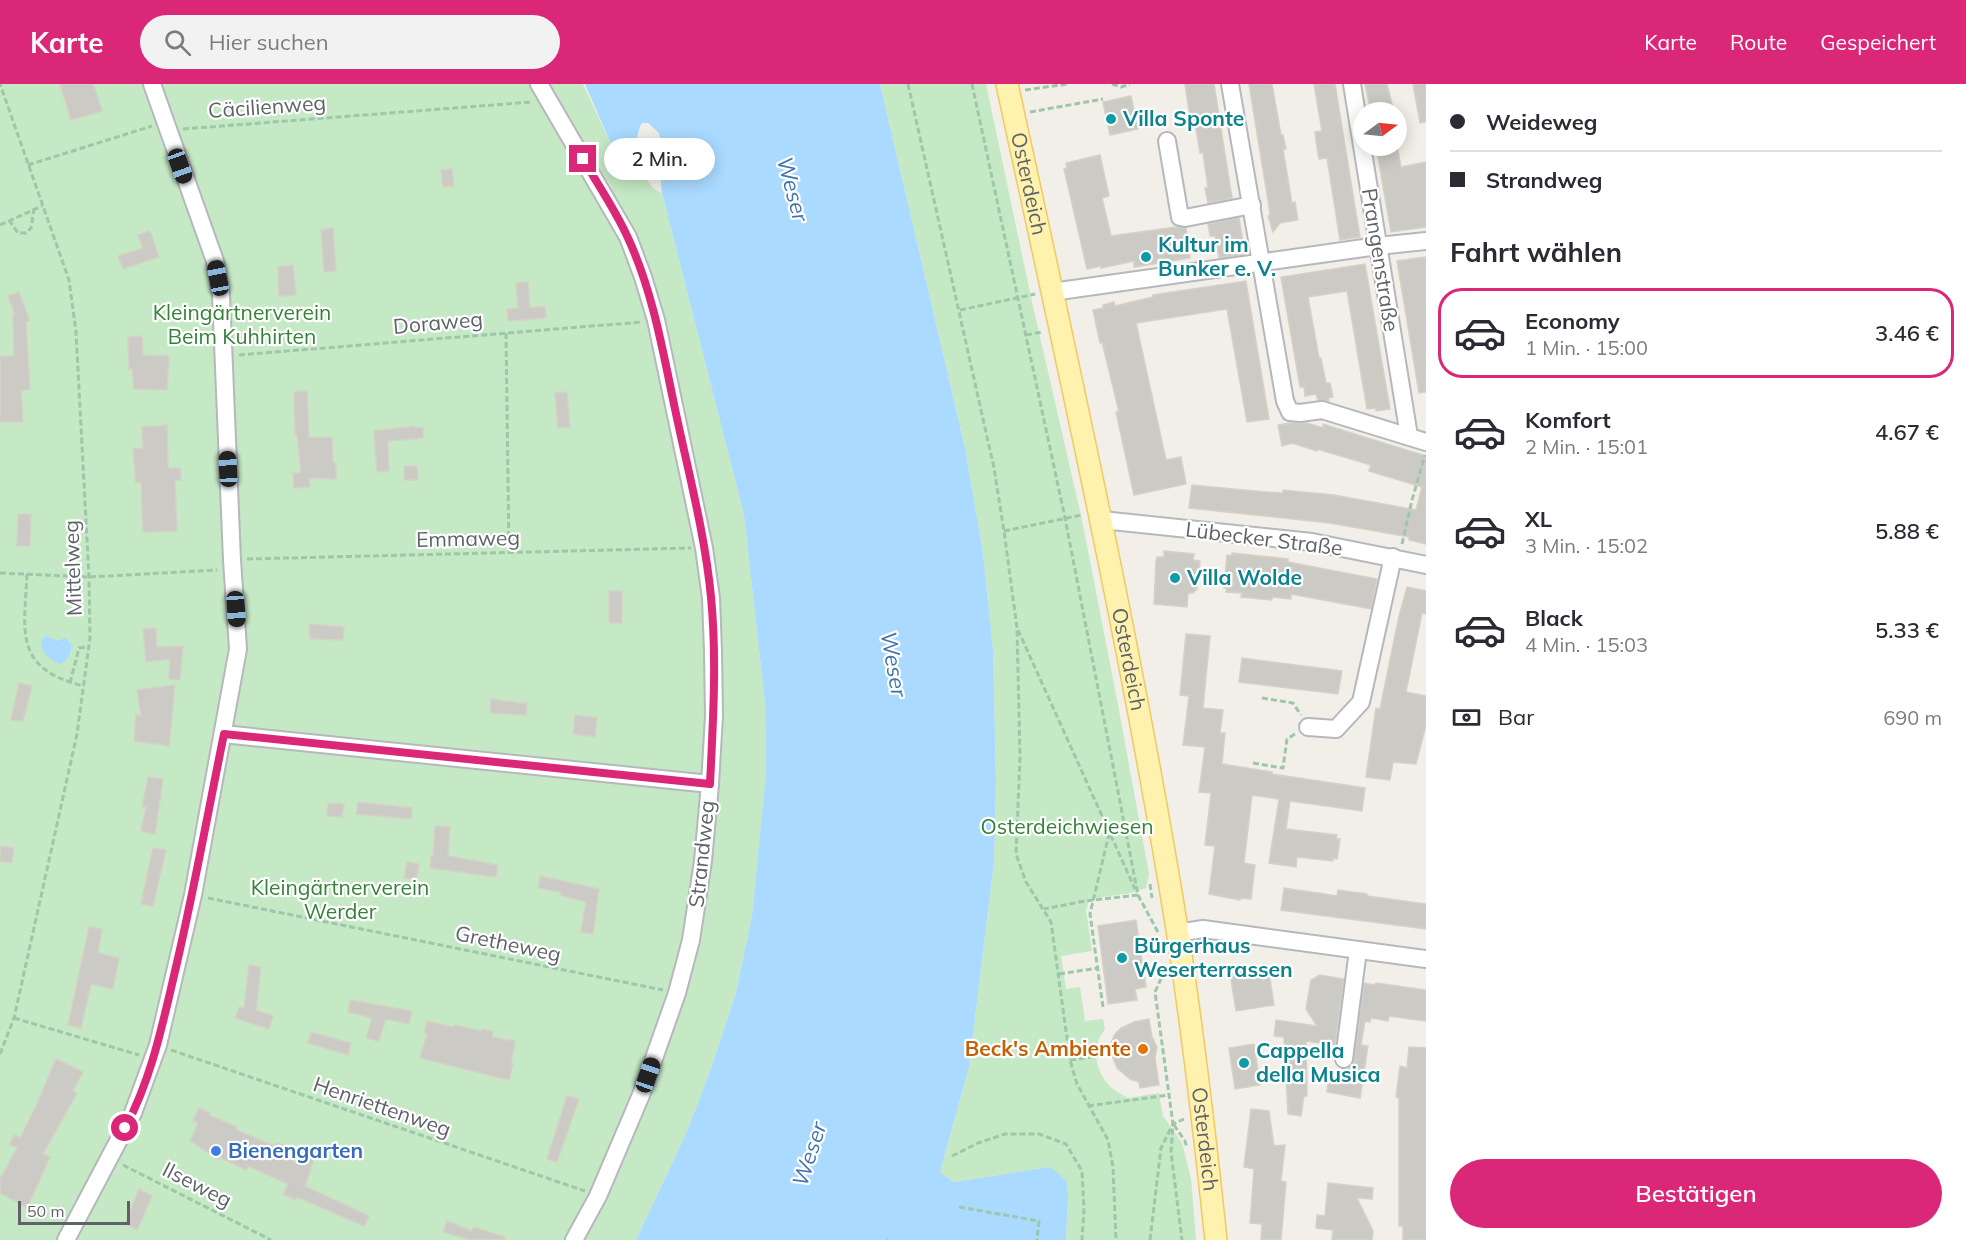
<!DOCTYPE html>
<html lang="de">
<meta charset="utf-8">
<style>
body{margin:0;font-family:Mulish,sans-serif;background:#f2f2f3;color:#2b2b33;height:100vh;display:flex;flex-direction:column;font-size:22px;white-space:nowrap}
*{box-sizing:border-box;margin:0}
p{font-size:20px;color:#7c7c81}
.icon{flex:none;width:33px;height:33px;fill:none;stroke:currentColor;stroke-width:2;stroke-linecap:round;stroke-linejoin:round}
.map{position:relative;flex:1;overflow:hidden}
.sheet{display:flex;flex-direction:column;background:#fff;width:540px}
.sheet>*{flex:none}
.top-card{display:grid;align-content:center;height:132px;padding:0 24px;background:#fff}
.needle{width:39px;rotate:75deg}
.buttons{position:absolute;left:1353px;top:18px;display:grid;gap:12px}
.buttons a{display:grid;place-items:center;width:54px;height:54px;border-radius:50%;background:#fff;box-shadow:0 3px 15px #0003;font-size:30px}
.scale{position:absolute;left:18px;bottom:15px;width:112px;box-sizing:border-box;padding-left:6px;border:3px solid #5f6368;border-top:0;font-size:16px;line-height:21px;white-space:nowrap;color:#5f6368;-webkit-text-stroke:4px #fff;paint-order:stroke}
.end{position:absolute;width:27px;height:27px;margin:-14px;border:8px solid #db2777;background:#fff;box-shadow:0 0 0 3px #fff}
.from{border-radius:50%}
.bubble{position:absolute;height:42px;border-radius:21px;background:#fff;box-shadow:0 3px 15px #0003;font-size:20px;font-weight:600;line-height:42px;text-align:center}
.car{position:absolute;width:18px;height:36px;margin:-18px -9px;border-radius:8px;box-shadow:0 0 4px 2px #0007;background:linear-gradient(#222 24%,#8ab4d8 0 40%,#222 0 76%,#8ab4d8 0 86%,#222 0)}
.top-card b{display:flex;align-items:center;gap:21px;height:57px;font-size:22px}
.top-card b+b{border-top:2px solid #e1e1e2}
.top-card i{width:15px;height:15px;background:#2b2b33}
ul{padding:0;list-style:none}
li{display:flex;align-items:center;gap:18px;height:90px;margin:0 12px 9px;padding:0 12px;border:3px solid transparent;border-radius:24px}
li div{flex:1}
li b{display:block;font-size:22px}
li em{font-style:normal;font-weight:600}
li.active{border-color:#db2777}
li>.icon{width:54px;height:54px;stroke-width:1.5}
h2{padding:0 24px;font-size:27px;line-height:72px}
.pay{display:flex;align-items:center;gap:15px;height:66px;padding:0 24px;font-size:22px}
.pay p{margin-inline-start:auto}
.primary-button{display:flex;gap:12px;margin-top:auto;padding:12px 24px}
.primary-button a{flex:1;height:69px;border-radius:36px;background:#db2777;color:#fff;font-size:24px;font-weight:600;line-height:69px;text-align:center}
header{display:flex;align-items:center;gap:36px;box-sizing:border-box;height:84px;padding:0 30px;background:#db2777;color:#fff}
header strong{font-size:28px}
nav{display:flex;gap:33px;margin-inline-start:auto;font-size:21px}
.search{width:420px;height:54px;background:#f2f2f3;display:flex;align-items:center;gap:15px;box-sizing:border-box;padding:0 21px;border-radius:33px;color:#7c7c81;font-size:22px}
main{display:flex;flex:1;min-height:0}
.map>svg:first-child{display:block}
.green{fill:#c5e8c5}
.water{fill:#aadaff}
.building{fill:#cccac5;stroke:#d6d1c6;stroke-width:1.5}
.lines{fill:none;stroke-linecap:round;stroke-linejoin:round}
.minor-casing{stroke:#b5b8bc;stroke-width:20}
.major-casing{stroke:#f2c960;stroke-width:24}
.path{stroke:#9cc7a9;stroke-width:3;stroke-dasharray:6 3;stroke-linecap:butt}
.minor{stroke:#fff;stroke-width:16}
.major{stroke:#fff2af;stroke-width:21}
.route{stroke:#db2777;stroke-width:8}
.culture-dot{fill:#0f9aa8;stroke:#fff;stroke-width:2}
.food-dot{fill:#e8710a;stroke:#fff;stroke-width:2}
.shop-dot{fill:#3f7fe0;stroke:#fff;stroke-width:2}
.labels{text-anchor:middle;stroke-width:4.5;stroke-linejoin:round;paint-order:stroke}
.street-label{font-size:21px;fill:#5f6368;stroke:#fff}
.culture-label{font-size:21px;font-weight:bold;fill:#0d838f;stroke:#fff;text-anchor:start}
.park-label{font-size:21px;fill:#348238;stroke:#fff}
.food-label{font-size:21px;font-weight:bold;fill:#c56008;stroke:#fff;text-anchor:end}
.shop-label{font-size:21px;font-weight:bold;fill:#366cbe;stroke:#fff;text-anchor:start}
.water-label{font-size:22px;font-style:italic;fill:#4174aa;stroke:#fff}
</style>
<header>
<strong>Karte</strong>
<div class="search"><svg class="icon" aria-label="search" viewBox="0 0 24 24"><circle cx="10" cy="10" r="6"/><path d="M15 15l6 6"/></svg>Hier suchen</div>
<nav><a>Karte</a><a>Route</a><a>Gespeichert</a></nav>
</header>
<main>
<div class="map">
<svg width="1426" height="1156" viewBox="0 0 1426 1156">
<rect width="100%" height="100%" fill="#f1efe8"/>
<g class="green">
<path d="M0 0H531L595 112 612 104 548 0H583L614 67 632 97 642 86C646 95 652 106 662 109L744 431 765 619 766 688 752 832 736 909 711 985 685 1052 636 1156H0Z"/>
<path d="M880 0H986L1032 218 1082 436 1118 621 1149 790 1146 804 1131 809 1087 815 1088 820 1086 826 1092 867 1061 872 1066 905 1080 903 1085 937 1103 935 1105 946C1091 960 1095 986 1108 1000 1113 1006 1121 1010 1128 1014L1159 1009 1163 1032 1182 1059 1191 1094 1196 1156H1066L1068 1113 1050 1083 953 1098 940 1088 969 983 994 778 996 696 993 566 983 469 965 364Z"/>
</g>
<g class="water">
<path d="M585 0H880L965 364 983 469 993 566 996 696 994 778 969 983 940 1088 953 1098 1050 1083 1066 1096 1068 1113 1066 1156H636L685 1052 711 985 736 909 752 832 766 688 765 619 744 431 662 109C659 89 663 69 659 49L648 39H642C633 53 639 71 642 86L633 97 614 67Z"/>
<path d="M46 552 58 557 65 554 71 560V567L66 577 59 580C49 574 40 569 41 556Z"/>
</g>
<g class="building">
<polygon points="60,0 93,0 102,27 71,36"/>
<polygon points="1185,0 1214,0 1232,114 1208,119 1205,104 1208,104 1203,69 1200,69 1195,39 1191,40"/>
<polygon points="1249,0 1272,0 1281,51 1283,51 1286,65 1283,65 1292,119 1295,118 1298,136 1280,139 1273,148 1268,132 1270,132 1269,123"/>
<polygon points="1314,0 1335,0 1360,153 1340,156 1327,74 1319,75 1316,57 1315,48 1322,47"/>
<polygon points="1365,0 1387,0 1394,28 1371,28"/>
<polygon points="1413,0 1426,0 1426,38 1420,39"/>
<polygon points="1131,12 1138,45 1110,51 1103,18"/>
<polygon points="1376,62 1397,62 1401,83 1426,78 1426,143 1391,148"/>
<polygon points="1100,71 1109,112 1102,114 1111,152 1176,143 1186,144 1190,174 1134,183 1134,177 1101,184 1101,182 1087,185 1064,85 1067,84 1066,79"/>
<polygon points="452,85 454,102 443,103 441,86"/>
<polygon points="1239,134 1245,170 1219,174 1215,152 1210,152 1208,140"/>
<polygon points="333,144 336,187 326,188 324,187 321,146"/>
<polygon points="150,147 159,173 123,185 118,172 143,164 138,151"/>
<polygon points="1426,173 1426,308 1419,309 1397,177"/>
<polygon points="1365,180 1390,325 1376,327 1376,324 1367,325 1347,207 1308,213 1319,274 1321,274 1326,299 1330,299 1333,313 1328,314 1329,317 1318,316 1316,310 1305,312 1304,303 1300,303 1281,193"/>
<polygon points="293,181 296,211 279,212 278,183"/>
<polygon points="1246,197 1269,335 1247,338 1227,225 1136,239 1166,376 1181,373 1186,400 1134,411 1116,328 1119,328 1102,258 1100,259 1093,226 1103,224 1103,221 1114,218 1115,222 1153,213 1153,211"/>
<polygon points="528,198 530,224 545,222 546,234 508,237 507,225 518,224 516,199"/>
<polygon points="19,208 30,237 26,238 30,306 21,306 23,338 0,338 0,272 14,272 13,231 15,231 8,212"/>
<polygon points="142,252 143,271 169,272 167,306 134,305 132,285 129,285 128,253"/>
<polygon points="307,307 309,354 332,353 333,379 336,379 336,395 309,394 310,403 294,404 293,389 301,389 297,351 295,351 294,308"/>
<polygon points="567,308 570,343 558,344 555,309"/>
<polygon points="1290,339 1306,339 1324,344 1323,340 1426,372 1426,460 1409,456 1409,453 1330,439 1189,424 1192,401 1266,408 1283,409 1283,406 1334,411 1416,426 1422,403 1425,404 1369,387 1371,381 1317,365 1317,367 1292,359 1282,362 1278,341"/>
<polygon points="167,341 168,384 180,384 181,396 175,396 177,447 143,448 141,398 136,399 133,365 143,364 142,343"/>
<polygon points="415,342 415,344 423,343 423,354 388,357 389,387 377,388 374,347"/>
<polygon points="404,382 417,382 418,396 404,396"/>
<polygon points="18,430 31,430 30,462 17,462"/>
<polygon points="1164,467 1194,470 1193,476 1200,477 1197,505 1193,509 1188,509 1187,523 1154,520 1156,477 1157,473 1164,473"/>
<polygon points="1232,469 1288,475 1288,478 1377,495 1371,525 1291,510 1291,515 1272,513 1272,516 1241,513 1242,509 1226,508 1227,504 1224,504 1227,471 1232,472"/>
<polygon points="1407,503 1426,507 1426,530 1422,529 1406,608 1426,612 1426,641 1416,680 1393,678 1390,696 1366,693 1376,624 1380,625 1399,532"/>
<rect x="609" y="507" width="13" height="32"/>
<polygon points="309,540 344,543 343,556 311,555 311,552 309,552"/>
<polygon points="156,544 157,563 183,562 180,596 169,595 170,575 146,578 143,545"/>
<polygon points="1186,550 1210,552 1203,624 1223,626 1220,649 1225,649 1222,680 1272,688 1272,690 1365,704 1362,727 1290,717 1286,745 1337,751 1336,755 1340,755 1337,775 1333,774 1333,777 1297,773 1296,783 1269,779 1279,715 1252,711 1244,779 1255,781 1251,815 1240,814 1240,816 1209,810 1215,762 1205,761 1211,709 1199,708 1205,663 1183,661 1189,612 1180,611"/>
<polygon points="1242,574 1342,587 1338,610 1239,598"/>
<polygon points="19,599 32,602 23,637 11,636"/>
<polygon points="175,601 169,662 134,657 136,631 141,632 137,606"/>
<polygon points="491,615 527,620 526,631 490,629"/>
<polygon points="575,631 597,634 595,653 573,650"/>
<polygon points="148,693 163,695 155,750 141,747 146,723 142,723"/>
<polygon points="358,718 412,724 411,735 356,730"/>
<polygon points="328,719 344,720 342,733 327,732"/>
<polygon points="435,742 450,743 448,772 498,781 496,793 430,784 431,772 433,772"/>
<polygon points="0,762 14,764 12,779 0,777"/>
<polygon points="153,764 166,766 153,822 141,820"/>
<polygon points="407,778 419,780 416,796 404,794"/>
<polygon points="540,792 599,805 593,850 581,848 586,818 560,811 561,808 538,804"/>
<polygon points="1284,804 1337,812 1338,806 1367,810 1367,812 1426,820 1426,845 1281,826"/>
<polygon points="1136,836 1146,903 1135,905 1137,916 1108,920 1098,842"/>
<polygon points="89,843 102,845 98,869 119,874 113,905 91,900 81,944 68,941"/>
<polygon points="249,881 261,883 256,926 273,932 269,945 235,934 239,923 244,924"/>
<polygon points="1268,883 1274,921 1236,927 1230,889"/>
<polygon points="1320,891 1344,895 1335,961 1306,957 1307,1012 1304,1012 1301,1032 1288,1030 1284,953 1274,952 1276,936 1317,942 1306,925 1311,896"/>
<polygon points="1364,899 1375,901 1376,899 1426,906 1426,937 1389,932 1388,937 1371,934 1370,938 1365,937 1361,961 1368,962 1360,1014 1327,1008 1329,993 1348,996 1349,984 1354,977"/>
<polygon points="350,916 412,927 409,940 386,935 379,957 366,954 372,934 348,928"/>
<polygon points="1149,935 1152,953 1157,963 1155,974 1159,1001 1140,1004 1139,998 1130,995 1117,984 1111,969 1111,959 1115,950 1121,944 1134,938"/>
<polygon points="427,937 453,943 454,941 482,947 482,945 493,947 492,953 515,957 511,980 513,980 509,996 420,974 427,950 424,949"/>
<polygon points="311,948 351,959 348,971 308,959"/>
<polygon points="1254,960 1260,1001 1235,1005 1229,964"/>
<polygon points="1409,963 1426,964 1426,1156 1403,1156 1403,1142 1399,1142 1399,1014 1396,1013 1400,982 1407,984"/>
<polygon points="56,975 83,988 73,1007 77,1009 43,1070 50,1073 27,1124 0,1109 0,1095 17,1064 9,1060 15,1051 20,1054 36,1022"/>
<polygon points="567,1012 579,1015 557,1078 547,1075"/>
<polygon points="199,1024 210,1029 209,1031 237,1043 236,1046 275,1062 276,1059 288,1062 286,1066 314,1075 305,1102 369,1132 364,1142 297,1113 296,1116 283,1110 288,1100 248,1082 246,1086 219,1073 218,1075 190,1057 198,1039 193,1037"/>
<polygon points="1251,1025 1269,1027 1274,1062 1285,1061 1281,1097 1286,1098 1281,1156 1261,1156 1262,1140 1250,1139 1254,1085 1244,1083"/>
<polygon points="1328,1099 1373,1104 1372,1115 1357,1114 1373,1147 1372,1156 1332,1156 1333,1146 1316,1144 1317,1131 1325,1132"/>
<polygon points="139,1105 152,1112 137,1146 125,1140"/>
<polygon points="447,1137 472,1147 474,1143 505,1153 505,1156 470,1156 443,1148"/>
</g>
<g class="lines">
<defs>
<g id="minor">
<polyline points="539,0 628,153 643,193 656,236 704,464 711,514 713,567 714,632 710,700 703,777 691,856 677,909 641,1011 598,1112 574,1156"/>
<polyline points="1230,0 1285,317 1290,328 1300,329 1322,326 1426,358"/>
<polyline points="1352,0 1409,352"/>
<polyline points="1167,57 1180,133 1185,134 1252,121"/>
<polyline points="1052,208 1378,162 1426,157"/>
<polyline points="1102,436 1312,458 1426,481"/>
<polyline points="1308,643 1336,645 1361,618 1393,473"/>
<polyline points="223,650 710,700"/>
<polyline points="1177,849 1203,845 1426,875"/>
<polyline points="1344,975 1358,866"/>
<polyline points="66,1156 133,1029 158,961 193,811 238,565 232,476 221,211 215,177 152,0"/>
</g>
<g id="major">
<path id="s1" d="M1007 0C1068 281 1131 561 1177 845 1193 949 1205 1052 1216 1156"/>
</g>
</defs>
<use href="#minor" class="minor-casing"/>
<use href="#major" class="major-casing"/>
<g class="path">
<polyline points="908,0 994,384 1004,447 1017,544 1020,673 1016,770 1026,798 1051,838 1070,976 1077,1000 1108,1056 1113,1083 1116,1156"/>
<polyline points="972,0 1065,434 1138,811 1085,817 1044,825"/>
<polyline points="1112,0 1121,3 1130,0"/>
<polyline points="1025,6 1067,0"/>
<polyline points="1030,28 1103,15"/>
<polyline points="183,45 532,18"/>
<polyline points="28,81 152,42"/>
<polyline points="9,136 18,149 26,149 31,144 34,125"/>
<polyline points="0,141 42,122"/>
<polyline points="960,226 1035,210"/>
<polyline points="506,249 509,469"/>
<polyline points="1026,251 1042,248"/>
<polyline points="239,271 642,238"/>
<polyline points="1004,447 1082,431"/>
<polyline points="1402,460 1412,416 1425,371"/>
<polyline points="247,475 691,464"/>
<polyline points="0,489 89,493 217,486"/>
<path d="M27 490C24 550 14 584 83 602"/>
<polyline points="1018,546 1135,805"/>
<polyline points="70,599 79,564 88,563"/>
<polyline points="1262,614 1293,619 1301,631"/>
<polyline points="1253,679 1283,684 1287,655 1295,650"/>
<polyline points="1150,800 1152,814"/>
<polyline points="1138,811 1159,850"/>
<polyline points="208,814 663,906"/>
<polyline points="1140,866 1162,865"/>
<polyline points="1165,886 1155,908 1173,1040 1171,1068 1182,1156"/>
<polyline points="1059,890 1098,884"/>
<polyline points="1103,923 1090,830 1109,750"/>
<polyline points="14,934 139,971"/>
<polyline points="171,966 585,1107"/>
<polyline points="0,970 14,934 77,650 90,554 89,493 76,248 69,196 0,0"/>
<polyline points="1070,976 1107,971"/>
<polyline points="1088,1022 1169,1011"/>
<polyline points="1174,1041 1185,1057 1187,1064"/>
<polyline points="952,1072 978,1059 1005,1050 1039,1050 1066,1060 1082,1087 1084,1125 1082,1156"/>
<polyline points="123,1081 271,1156"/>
<polyline points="959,1123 1039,1137 1037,1156"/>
<polyline points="887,1156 888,1156"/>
<polyline points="1150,1156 1161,1064 1173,1040 1184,1035"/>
</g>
<use href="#minor" class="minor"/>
<use href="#major" class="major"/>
</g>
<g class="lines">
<path class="route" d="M125 1044C152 994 163 938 176 883 194 806 208 728 224 650L710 700C713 638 717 575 711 513 705 450 688 387 675 325 663 268 653 208 628 154 616 127 598 101 583 75"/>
</g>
<g class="culture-dot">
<circle cx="1111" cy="35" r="6"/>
<circle cx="1146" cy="173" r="6"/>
<circle cx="1175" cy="494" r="6"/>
<circle cx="1122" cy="874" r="6"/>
<circle cx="1244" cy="979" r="6"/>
</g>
<circle class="food-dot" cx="1143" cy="965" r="6"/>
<circle class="shop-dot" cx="216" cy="1067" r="6"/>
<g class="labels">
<g class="street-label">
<text transform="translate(267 23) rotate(-4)" y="7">Cäcilienweg</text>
<text dy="7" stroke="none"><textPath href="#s1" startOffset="102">Osterdeich</textPath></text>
<text transform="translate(1380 176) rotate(81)" y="7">Prangenstraße</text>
<text transform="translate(438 239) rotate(-5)" y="7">Doraweg</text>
<text transform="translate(468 455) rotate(-1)" y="7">Emmaweg</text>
<text transform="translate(1264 455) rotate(7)" y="7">Lübecker Straße</text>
<text transform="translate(73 484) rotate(-92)" y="7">Mittelweg</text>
<text dy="7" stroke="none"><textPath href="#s1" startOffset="588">Osterdeich</textPath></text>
<text transform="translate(702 770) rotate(-84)" y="7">Strandweg</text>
<text transform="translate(508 860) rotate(12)" y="7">Gretheweg</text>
<text transform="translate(382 1023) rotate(19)" y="7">Henriettenweg</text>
<text dy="7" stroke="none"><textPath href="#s1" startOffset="1074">Osterdeich</textPath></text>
<text transform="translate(197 1101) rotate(27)" y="7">Ilseweg</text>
</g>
<g class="culture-label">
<text x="1123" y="42">Villa Sponte</text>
<text x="1158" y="168">Kultur im<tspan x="1158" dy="24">Bunker e. V.</tspan></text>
<text x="1187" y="501">Villa Wolde</text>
<text x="1134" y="869">Bürgerhaus<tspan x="1134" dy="24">Weserterrassen</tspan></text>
<text x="1256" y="974">Cappella<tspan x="1256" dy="24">della Musica</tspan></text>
</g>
<g class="park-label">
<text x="242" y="236">Kleingärtnerverein<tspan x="242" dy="24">Beim Kuhhirten</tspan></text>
<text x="1067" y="750">Osterdeichwiesen</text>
<text x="340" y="811">Kleingärtnerverein<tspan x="340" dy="24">Werder</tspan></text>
</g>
<g class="food-label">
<text x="1131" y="972">Beck's Ambiente</text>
</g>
<g class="shop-label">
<text x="228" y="1074">Bienengarten</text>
</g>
<g class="water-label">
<text transform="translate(793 105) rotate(75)" y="8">Weser</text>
<text transform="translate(894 580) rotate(80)" y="8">Weser</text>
<text transform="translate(809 1070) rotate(-72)" y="8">Weser</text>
</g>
</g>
</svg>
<div class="buttons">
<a><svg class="needle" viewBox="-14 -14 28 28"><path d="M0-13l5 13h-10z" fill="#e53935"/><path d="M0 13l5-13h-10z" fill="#7c7c81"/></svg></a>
</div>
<div class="scale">50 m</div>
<i class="end from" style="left:125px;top:1044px"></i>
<i class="end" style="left:583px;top:75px"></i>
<div class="bubble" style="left:604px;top:54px;width:111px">2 Min.</div>
<i class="car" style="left:180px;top:82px;rotate:160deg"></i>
<i class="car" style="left:218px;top:194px;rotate:349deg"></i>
<i class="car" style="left:228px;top:385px;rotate:357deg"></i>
<i class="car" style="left:236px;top:525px;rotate:176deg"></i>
<i class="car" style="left:648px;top:991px;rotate:19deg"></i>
</div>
<section class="sheet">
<div class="top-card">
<b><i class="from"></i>Weideweg</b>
<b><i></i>Strandweg</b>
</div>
<h2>Fahrt wählen</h2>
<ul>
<li class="active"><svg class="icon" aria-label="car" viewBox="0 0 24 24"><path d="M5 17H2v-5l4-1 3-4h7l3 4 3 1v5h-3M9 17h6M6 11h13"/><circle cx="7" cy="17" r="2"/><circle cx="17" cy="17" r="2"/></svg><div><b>Economy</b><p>1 Min. · 15:00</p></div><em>3.46 €</em></li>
<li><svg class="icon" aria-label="car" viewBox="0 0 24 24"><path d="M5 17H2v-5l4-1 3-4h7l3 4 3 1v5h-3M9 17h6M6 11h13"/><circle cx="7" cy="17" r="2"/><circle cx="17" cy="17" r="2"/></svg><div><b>Komfort</b><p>2 Min. · 15:01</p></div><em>4.67 €</em></li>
<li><svg class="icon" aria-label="car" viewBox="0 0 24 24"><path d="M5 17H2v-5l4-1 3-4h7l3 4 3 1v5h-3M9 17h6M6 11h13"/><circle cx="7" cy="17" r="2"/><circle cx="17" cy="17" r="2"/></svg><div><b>XL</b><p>3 Min. · 15:02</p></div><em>5.88 €</em></li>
<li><svg class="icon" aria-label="car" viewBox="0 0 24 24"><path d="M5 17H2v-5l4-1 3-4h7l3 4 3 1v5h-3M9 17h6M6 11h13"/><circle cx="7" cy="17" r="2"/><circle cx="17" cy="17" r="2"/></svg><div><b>Black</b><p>4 Min. · 15:03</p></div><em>5.33 €</em></li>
</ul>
<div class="pay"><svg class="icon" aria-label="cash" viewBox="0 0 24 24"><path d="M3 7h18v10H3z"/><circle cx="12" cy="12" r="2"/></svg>Bar<p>690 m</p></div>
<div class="primary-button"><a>Bestätigen</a></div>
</section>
</main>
